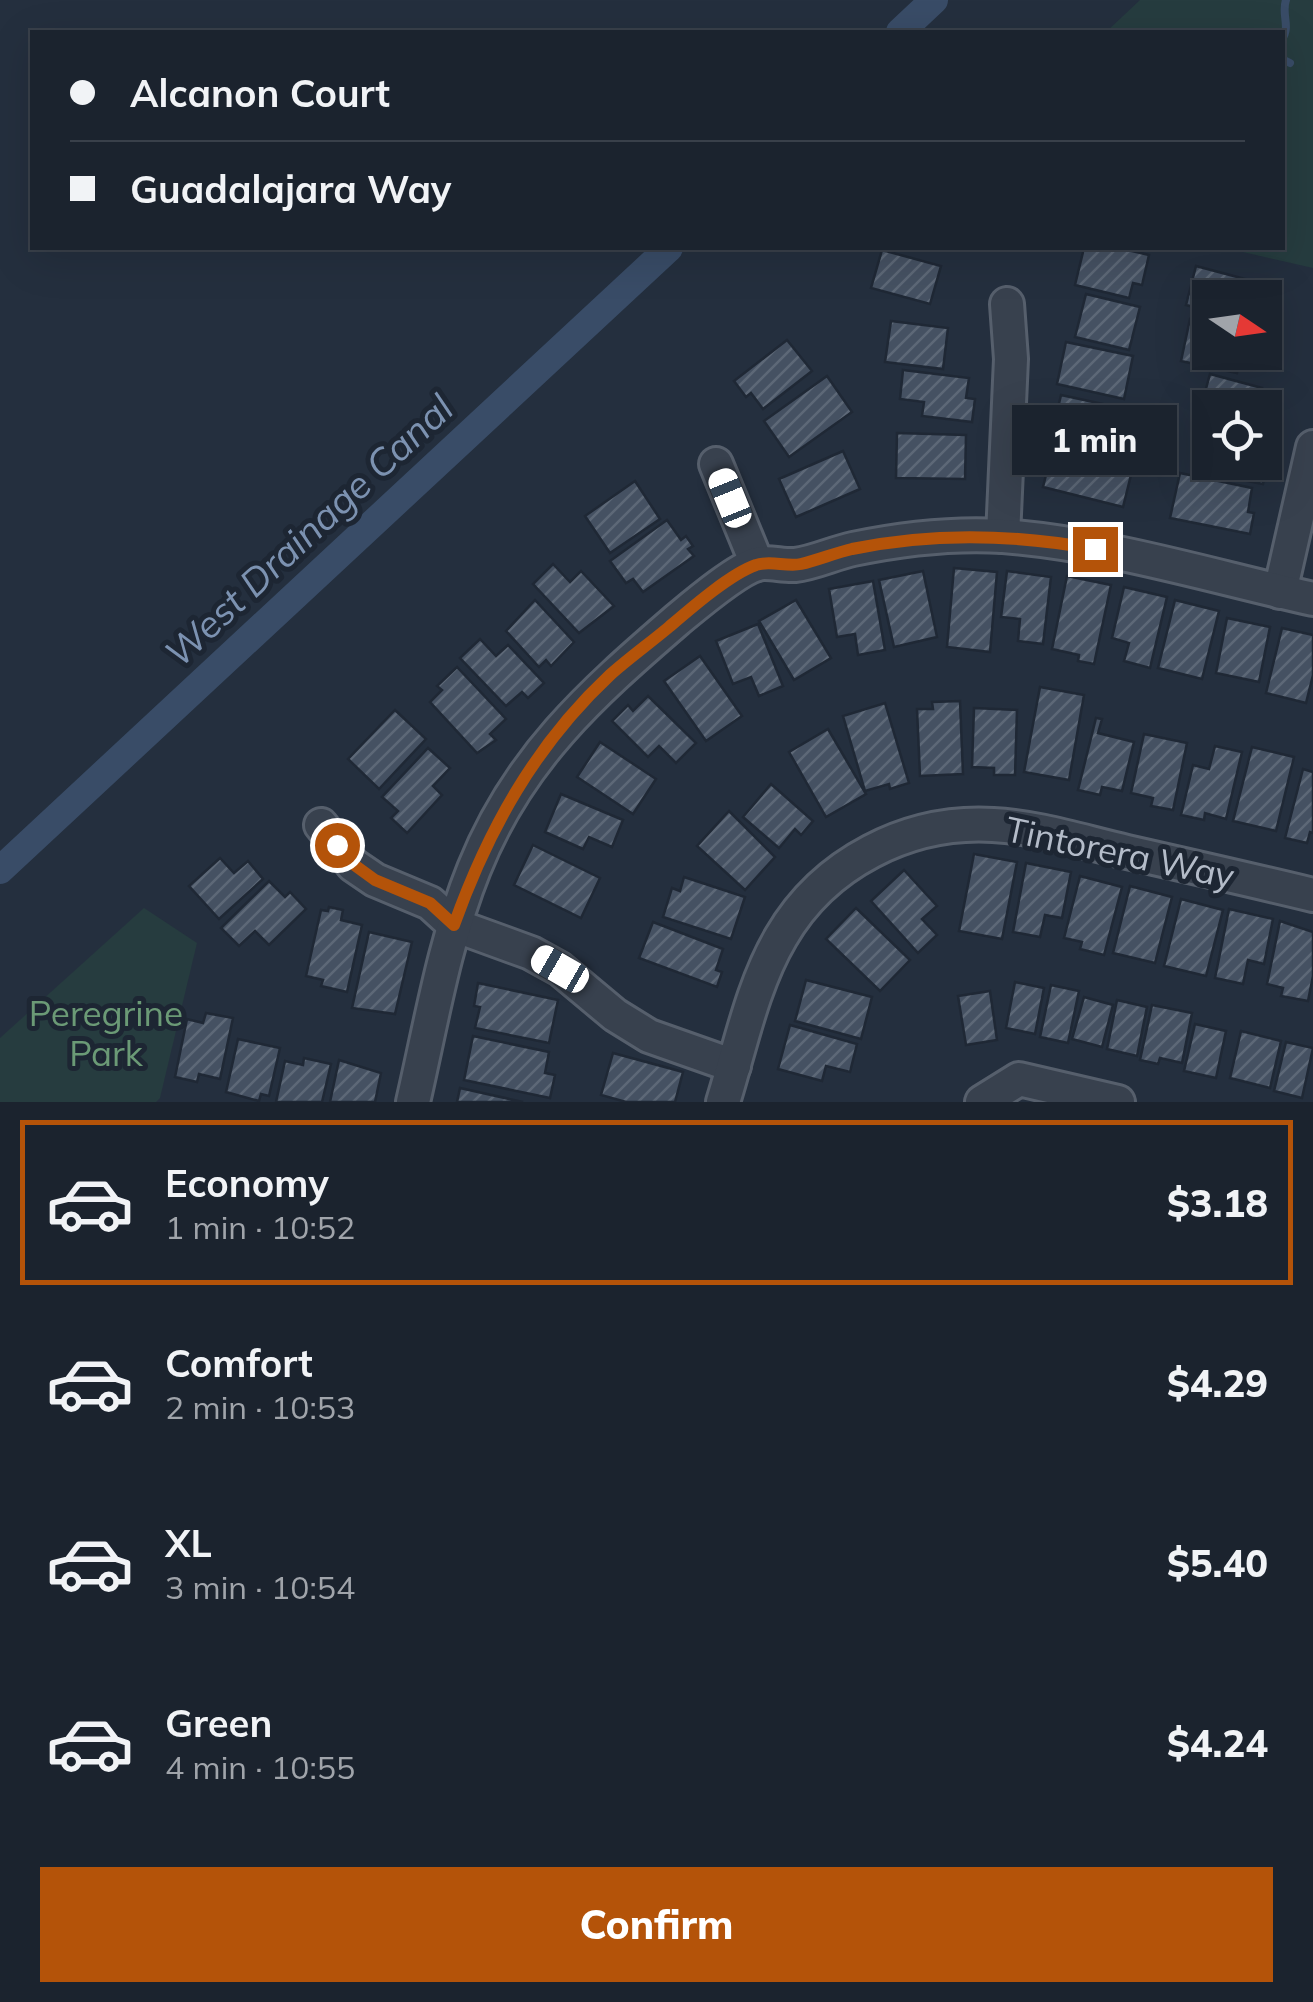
<!DOCTYPE html>
<meta charset="utf-8">
<style>
body{margin:0;font-family:Mulish,sans-serif;background:#282f3a;color:#f1f3f6;height:100vh;display:flex;flex-direction:column;font-size:38px;white-space:nowrap}
*{box-sizing:border-box;margin:0}
p{font-size:32px;color:#a0a4aa}
.icon{flex:none;width:55px;height:55px;fill:none;stroke:currentColor;stroke-width:2;stroke-linecap:round;stroke-linejoin:round}
.map{position:relative;height:1102px;overflow:hidden}
.side{display:flex;flex-direction:column;background:#1b232e;flex:1}
.side>*{flex:none}
.hud{position:absolute;left:30px;top:30px;width:1255px;height:220px;border-radius:0px;box-shadow:0 10px 40px #0002,0 0 0 2px #39404a;display:grid;align-content:center;height:220px;padding:0 40px;background:#1b232e}
.needle{width:65px;rotate:103deg}
.fabs{position:absolute;left:1192px;top:280px;display:grid;gap:20px}
.fabs a{display:grid;place-items:center;width:90px;height:90px;border-radius:0px;background:#1b232e;box-shadow:0 10px 40px #0002,0 0 0 2px #39404a;font-size:50px}
.end{position:absolute;width:45px;height:45px;margin:-22px;border:12px solid #b45309;background:#fff;box-shadow:0 0 0 5px #fff}
.from{border-radius:50%}
.bubble{position:absolute;height:70px;border-radius:0px;background:#1b232e;box-shadow:0 10px 40px #0002,0 0 0 2px #39404a;font-size:32px;font-weight:800;line-height:70px;text-align:center}
.car{position:absolute;width:30px;height:60px;margin:-30px -15px;border-radius:12px;box-shadow:0 0 8px 2px #0007;background:linear-gradient(#fff 24%,#345 0 40%,#fff 0 76%,#345 0 86%,#fff 0)}
.hud b{display:flex;align-items:center;gap:35px;height:95px;font-size:38px}
.hud b+b{border-top:2px solid #39404a}
.hud i{width:25px;height:25px;background:#f1f3f6}
ul{padding:18px 0 0;list-style:none}
li{display:flex;align-items:center;gap:30px;height:165px;margin:0 20px 15px;padding:0 20px;border:5px solid transparent;border-radius:0px}
li div{flex:1}
li b{display:block;font-size:38px}
li em{font-style:normal;font-weight:800}
li.selected{border-color:#b45309}
li>.icon{width:90px;height:90px;stroke-width:1.5}
.button{display:flex;gap:20px;margin-top:auto;padding:20px 40px}
.button a{flex:1;height:115px;border-radius:0px;background:#b45309;color:#fff;font-size:40px;font-weight:800;line-height:115px;text-align:center}
.map>svg:first-child{display:block}
.green{fill:#263c3f}
.lines{fill:none;stroke-linecap:round;stroke-linejoin:round}
.stream{stroke:#394c67;stroke-width:8}
.canal{stroke:#394c67;stroke-width:28}
.building{fill:url(#building-hatch);stroke:#1f2835;stroke-width:2.5}
.minor-casing{stroke:#565f6c;stroke-width:38}
.minor{stroke:#38414e;stroke-width:32}
.route{stroke:#b45309;stroke-width:12}
.labels{text-anchor:middle;stroke-width:10;stroke-linejoin:round;paint-order:stroke}
.street-label{font-size:35px;fill:#b4bcc9;stroke:#1d2633}
.park-label{font-size:35px;fill:#6b9a76;stroke:#1d2633}
.water-label{font-size:38px;font-style:italic;fill:#7c92b1;stroke:#1d2633}
</style>
<div class="map">
<svg width="1313" height="1102" viewBox="0 0 1313 1102">
<defs>
<pattern id="building-hatch" width="6" height="6" patternUnits="userSpaceOnUse" patternTransform="scale(2.5)"><rect width="6" height="6" fill="#455162"/><path d="M-1 1l2-2M0 6l6-6M5 7l2-2" fill="none" stroke="#5d6877"/></pattern>
</defs>
<rect width="100%" height="100%" fill="#242f3e"/>
<g class="green">
<polygon points="1140,0 1313,0 1313,268 1225,248 1282,248 1282,32 1106,32"/>
<polygon points="144,908 197,943 160,1098 156,1102 0,1102 0,1038"/>
</g>
<g class="lines">
<g class="stream">
<path d="M1282 39C1291 27 1281 14 1286 0"/>
<polyline points="1282,59 1290,63"/>
</g>
<g class="canal">
<polyline points="900,32 934,0"/>
<polyline points="0,870 669,248"/>
</g>
</g>
<g class="building">
<polygon points="1084,248 1119,248 1149,255 1142,285 1133,283 1129,298 1075,285"/>
<polygon points="882,250 941,266 930,304 871,288"/>
<polygon points="1196,266 1256,282 1252,298 1210,298 1210,311 1186,305"/>
<polygon points="1086,294 1140,307 1129,350 1075,337"/>
<polygon points="1190,319 1210,324 1210,352 1241,352 1237,373 1181,361"/>
<polygon points="891,321 948,328 943,369 885,362"/>
<polygon points="787,340 812,371 763,409 751,393 746,397 734,381"/>
<polygon points="1066,342 1133,356 1124,399 1057,384"/>
<polygon points="903,370 969,378 966,398 975,399 972,422 922,416 924,402 900,399"/>
<polygon points="1210,374 1262,388 1257,408 1210,408 1210,421 1198,418"/>
<polygon points="827,376 852,412 789,457 764,421"/>
<polygon points="1061,395 1135,411 1125,454 1051,438"/>
<polygon points="1203,427 1210,428 1210,455 1198,453"/>
<polygon points="897,433 966,435 965,479 896,478"/>
<polygon points="1265,440 1272,441 1263,484 1217,475 1219,462 1265,462"/>
<polygon points="1054,443 1134,463 1123,507 1043,487"/>
<polygon points="843,451 860,489 796,517 779,479"/>
<polygon points="1180,473 1252,488 1248,512 1254,513 1250,534 1170,518"/>
<polygon points="635,481 660,519 610,553 585,516"/>
<polygon points="667,520 681,540 686,536 693,546 688,549 694,556 643,592 633,579 626,583 610,561"/>
<polygon points="553,564 570,582 581,571 614,606 579,633 533,584"/>
<polygon points="954,568 997,572 990,652 947,647"/>
<polygon points="923,571 937,637 894,647 879,580"/>
<polygon points="1007,571 1051,577 1043,644 1018,641 1020,619 1001,617"/>
<polygon points="1067,576 1111,585 1094,664 1078,661 1079,655 1052,649"/>
<polygon points="873,581 885,650 858,655 855,634 837,637 829,589"/>
<polygon points="1124,587 1167,597 1150,668 1124,661 1129,643 1112,638"/>
<polygon points="535,600 574,642 551,666 546,660 539,667 506,631"/>
<polygon points="796,600 831,658 794,680 759,621"/>
<polygon points="1175,600 1219,611 1202,679 1158,668"/>
<polygon points="1227,618 1270,627 1259,682 1216,673"/>
<polygon points="758,624 783,686 759,696 751,677 733,684 716,641"/>
<polygon points="1282,628 1313,635 1313,675 1306,703 1266,693"/>
<polygon points="480,639 496,656 508,645 544,683 528,698 522,692 506,706 460,658"/>
<polygon points="700,656 742,716 706,741 664,681"/>
<polygon points="457,667 506,719 490,734 496,740 477,753 430,702 442,690 437,686"/>
<polygon points="1040,687 1084,695 1069,780 1024,772"/>
<polygon points="648,696 696,743 676,763 659,746 648,757 612,721 628,705 633,711"/>
<polygon points="960,701 963,774 920,776 917,709 933,709 932,702"/>
<polygon points="885,703 909,783 890,789 889,784 865,791 843,716"/>
<polygon points="974,708 1017,710 1015,775 994,775 994,768 972,767"/>
<polygon points="395,710 426,739 379,789 348,759"/>
<polygon points="1096,718 1102,719 1098,733 1134,742 1122,791 1102,787 1100,795 1078,790"/>
<polygon points="828,729 866,794 826,817 789,752"/>
<polygon points="1144,734 1187,743 1173,810 1151,806 1153,798 1131,793"/>
<polygon points="600,742 656,779 633,814 577,777"/>
<polygon points="1215,746 1242,752 1226,819 1205,813 1204,820 1181,815 1193,765 1209,769"/>
<polygon points="1252,747 1294,757 1276,831 1233,821"/>
<polygon points="428,748 450,768 433,786 442,795 407,833 391,818 398,811 382,797"/>
<polygon points="1303,769 1313,772 1313,833 1310,832 1307,843 1285,838"/>
<polygon points="771,784 813,821 801,835 795,829 779,848 743,817"/>
<polygon points="561,794 623,820 612,847 589,837 583,849 545,832"/>
<polygon points="729,811 775,857 745,890 697,846"/>
<polygon points="533,845 600,878 581,918 514,885"/>
<polygon points="974,854 1017,862 1002,939 959,931"/>
<polygon points="220,858 234,873 248,861 263,879 219,919 189,886"/>
<polygon points="1026,863 1071,872 1062,918 1045,915 1040,937 1013,932"/>
<polygon points="904,870 937,906 922,919 937,935 918,953 871,901"/>
<polygon points="1080,876 1122,887 1104,955 1080,949 1082,942 1064,938"/>
<polygon points="684,877 745,897 731,939 663,917 672,888 680,891"/>
<polygon points="269,881 285,897 290,892 306,909 269,945 255,931 239,946 221,928"/>
<polygon points="1130,886 1172,897 1155,963 1113,953"/>
<polygon points="1181,899 1223,910 1206,976 1164,966"/>
<polygon points="329,907 343,910 341,920 362,925 347,992 321,986 323,980 306,976 321,910 328,911"/>
<polygon points="856,908 910,960 880,991 826,939"/>
<polygon points="1229,909 1273,919 1264,964 1248,960 1243,984 1215,978"/>
<polygon points="1280,921 1313,932 1313,976 1308,1001 1281,996 1283,988 1267,984"/>
<polygon points="653,922 723,949 716,970 722,972 717,987 639,958"/>
<polygon points="369,932 412,942 395,1014 352,1008"/>
<polygon points="806,980 872,997 861,1039 795,1021"/>
<polygon points="1015,982 1044,988 1035,1034 1006,1028"/>
<polygon points="478,983 558,1000 549,1043 475,1028 480,1007 474,1006"/>
<polygon points="1051,985 1079,991 1068,1043 1040,1037"/>
<polygon points="990,991 997,1040 966,1045 958,996"/>
<polygon points="1084,997 1113,1005 1102,1047 1072,1039"/>
<polygon points="1117,1000 1147,1007 1137,1056 1107,1049"/>
<polygon points="1152,1005 1192,1013 1182,1063 1160,1058 1158,1064 1140,1060"/>
<polygon points="206,1013 233,1018 220,1079 199,1074 197,1082 175,1077 187,1019 203,1023"/>
<polygon points="1195,1024 1226,1031 1216,1078 1184,1071"/>
<polygon points="790,1025 857,1044 850,1072 826,1066 822,1081 778,1069"/>
<polygon points="1241,1031 1281,1041 1270,1088 1230,1078"/>
<polygon points="473,1036 549,1052 545,1073 555,1075 550,1098 464,1080"/>
<polygon points="238,1039 280,1048 269,1096 261,1094 259,1101 226,1092"/>
<polygon points="1286,1042 1313,1048 1302,1098 1274,1091"/>
<polygon points="613,1053 683,1072 675,1102 626,1102 601,1095"/>
<polygon points="304,1058 331,1064 322,1102 276,1102 285,1061 303,1065"/>
<polygon points="339,1060 381,1073 375,1102 330,1102"/>
<polygon points="460,1088 523,1102 457,1102"/>
</g>
<g class="lines">
<defs>
<g id="minor">
<polyline points="716,464 757,564"/>
<polyline points="1003,536 1011,359 1007,304"/>
<polyline points="1280,592 1313,447"/>
<polyline points="321,825 353,865 375,880 430,903 454,925 531,953 560,969 615,1015 649,1036 734,1066"/>
<path d="M413 1102C431 1024 444 943 474 869 518 759 590 695 677 620 694 606 736 570 757 564 768 561 783 566 795 565 814 563 834 553 853 549 901 539 953 533 1003 536 1107 544 1211 576 1313 599"/>
<path d="M723 1102C740 1048 752 986 781 937 824 863 908 820 993 825 1038 827 1083 842 1127 852 1189 866 1251 880 1313 895"/>
<polyline points="982,1102 1019,1079 1118,1102"/>
</g>
</defs>
<use href="#minor" class="minor-casing"/>
<use href="#minor" class="minor"/>
</g>
<g class="lines">
<path class="route" d="M337 845 353 864 375 880 430 903 454 925C488 830 535 745 610 675 629 658 650 643 669 627 690 609 730 574 756 565 769 560 787 567 801 564 818 560 835 553 852 549 934 532 1013 534 1095 549"/>
</g>
<g class="labels">
<g class="street-label">
<text transform="translate(1120 853) rotate(12)" y="12">Tintorera Way</text>
</g>
<g class="park-label">
<text x="106" y="1026">Peregrine<tspan x="106" dy="40">Park</tspan></text>
</g>
<g class="water-label">
<text transform="translate(309 531) rotate(-43)" y="13">West Drainage Canal</text>
</g>
</g>
</svg>
<div class="fabs">
<a><svg class="needle" viewBox="-14 -14 28 28"><path d="M0-13l5 13h-10z" fill="#e53935"/><path d="M0 13l5-13h-10z" fill="#a0a4aa"/></svg></a>
<a><svg class="icon" aria-label="locate" viewBox="0 0 24 24"><circle cx="12" cy="12" r="6"/><path d="M12 2v4M12 18v4M2 12h4M18 12h4"/></svg></a>
</div>
<i class="end from" style="left:337px;top:845px"></i>
<i class="end" style="left:1095px;top:549px"></i>
<div class="bubble" style="left:1012px;top:405px;width:165px">1 min</div>
<i class="car" style="left:730px;top:498px;rotate:338deg"></i>
<i class="car" style="left:560px;top:969px;rotate:300deg"></i>
<div class="hud">
<b><i class="from"></i>Alcanon Court</b>
<b><i></i>Guadalajara Way</b>
</div>
</div>
<section class="side">
<ul>
<li class="selected"><svg class="icon" aria-label="car" viewBox="0 0 24 24"><path d="M5 17H2v-5l4-1 3-4h7l3 4 3 1v5h-3M9 17h6M6 11h13"/><circle cx="7" cy="17" r="2"/><circle cx="17" cy="17" r="2"/></svg><div><b>Economy</b><p>1 min · 10:52</p></div><em>$3.18</em></li>
<li><svg class="icon" aria-label="car" viewBox="0 0 24 24"><path d="M5 17H2v-5l4-1 3-4h7l3 4 3 1v5h-3M9 17h6M6 11h13"/><circle cx="7" cy="17" r="2"/><circle cx="17" cy="17" r="2"/></svg><div><b>Comfort</b><p>2 min · 10:53</p></div><em>$4.29</em></li>
<li><svg class="icon" aria-label="car" viewBox="0 0 24 24"><path d="M5 17H2v-5l4-1 3-4h7l3 4 3 1v5h-3M9 17h6M6 11h13"/><circle cx="7" cy="17" r="2"/><circle cx="17" cy="17" r="2"/></svg><div><b>XL</b><p>3 min · 10:54</p></div><em>$5.40</em></li>
<li><svg class="icon" aria-label="car" viewBox="0 0 24 24"><path d="M5 17H2v-5l4-1 3-4h7l3 4 3 1v5h-3M9 17h6M6 11h13"/><circle cx="7" cy="17" r="2"/><circle cx="17" cy="17" r="2"/></svg><div><b>Green</b><p>4 min · 10:55</p></div><em>$4.24</em></li>
</ul>
<div class="button"><a>Confirm</a></div>
</section>
